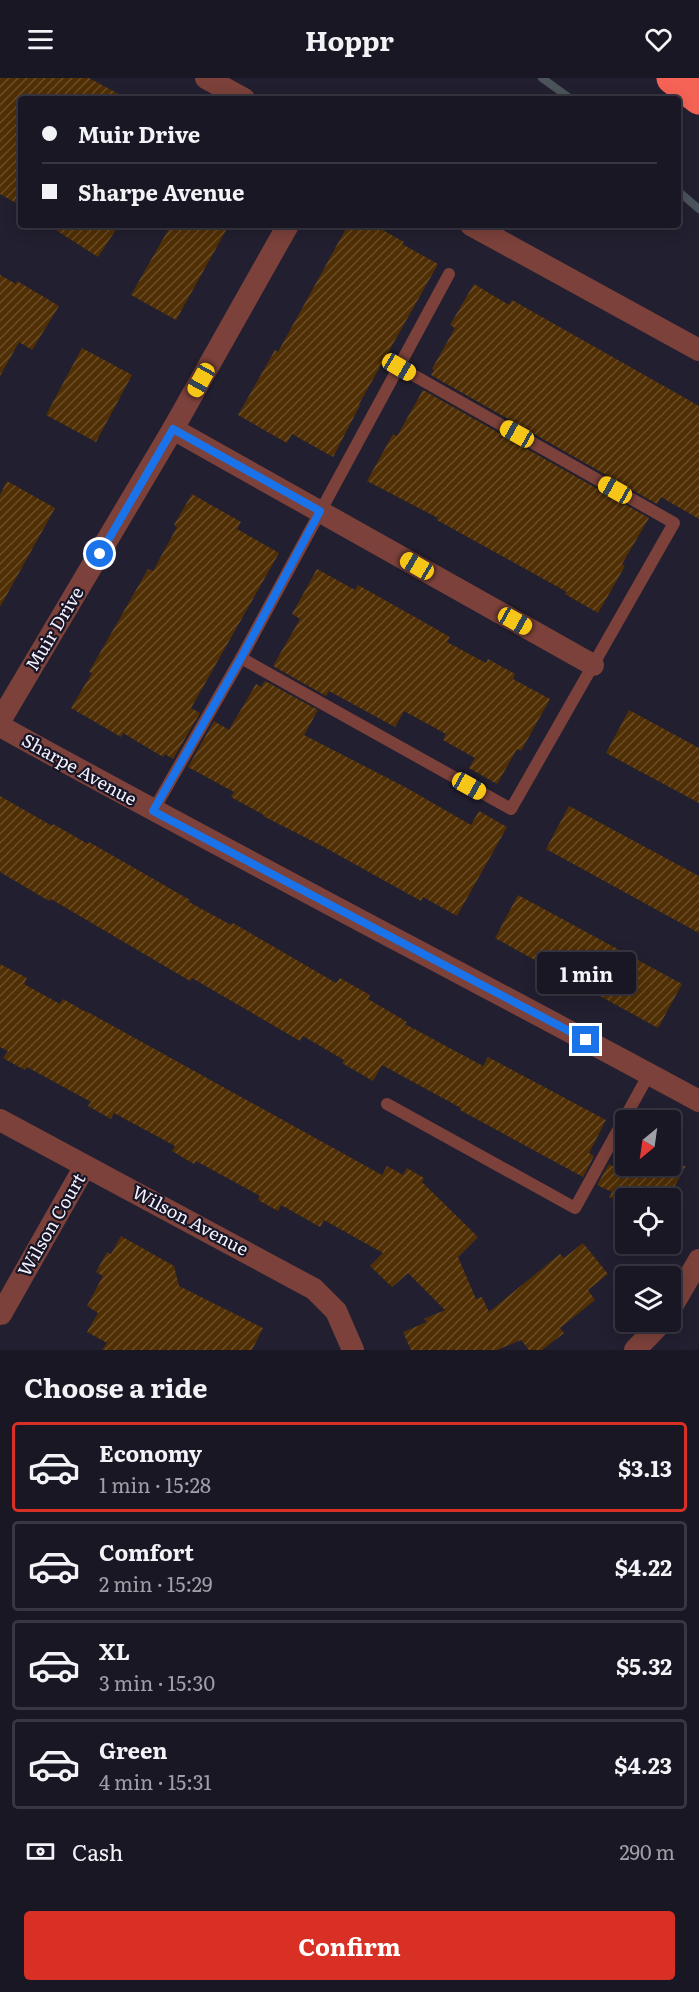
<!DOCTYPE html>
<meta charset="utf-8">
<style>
body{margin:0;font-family:Literata,serif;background:#23202c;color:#f1f3f6;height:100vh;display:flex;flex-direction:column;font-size:22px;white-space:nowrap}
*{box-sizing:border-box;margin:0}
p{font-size:20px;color:#9f9fa6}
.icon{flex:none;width:33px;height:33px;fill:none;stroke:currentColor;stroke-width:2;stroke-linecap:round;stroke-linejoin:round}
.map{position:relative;height:1272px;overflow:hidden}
.sheet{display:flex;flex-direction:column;background:#1a1724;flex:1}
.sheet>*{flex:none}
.hud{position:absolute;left:18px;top:18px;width:663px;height:132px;border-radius:6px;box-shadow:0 3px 15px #0003,0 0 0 2px #383641;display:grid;align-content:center;height:132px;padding:0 24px;background:#1a1724}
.needle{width:39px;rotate:209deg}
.fabs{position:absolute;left:615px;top:1032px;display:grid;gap:12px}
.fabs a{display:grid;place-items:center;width:66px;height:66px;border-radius:6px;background:#1a1724;box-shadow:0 3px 15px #0003,0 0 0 2px #383641;font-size:30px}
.end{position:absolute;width:27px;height:27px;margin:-14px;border:8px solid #1a73e8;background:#fff;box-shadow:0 0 0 3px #fff}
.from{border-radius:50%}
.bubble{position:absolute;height:42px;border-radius:6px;background:#1a1724;box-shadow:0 3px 15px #0003,0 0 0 2px #383641;font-size:20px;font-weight:700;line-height:42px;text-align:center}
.car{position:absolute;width:18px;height:36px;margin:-18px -9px;border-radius:8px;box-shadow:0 0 4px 2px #0007;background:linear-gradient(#f5c518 24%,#345 0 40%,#f5c518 0 76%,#345 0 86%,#f5c518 0)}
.hud b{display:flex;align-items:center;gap:21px;height:57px;font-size:22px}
.hud b+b{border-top:2px solid #383641}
.hud i{width:15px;height:15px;background:#f1f3f6}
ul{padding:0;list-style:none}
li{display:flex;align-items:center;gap:18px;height:90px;margin:0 12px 9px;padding:0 12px;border:3px solid #383641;border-radius:6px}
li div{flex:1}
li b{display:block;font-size:22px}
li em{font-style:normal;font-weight:700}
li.on{border-color:#d93025}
li>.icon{width:54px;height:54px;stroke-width:1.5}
h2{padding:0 24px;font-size:27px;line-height:72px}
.pay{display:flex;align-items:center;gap:15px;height:66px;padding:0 24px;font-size:22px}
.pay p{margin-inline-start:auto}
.action{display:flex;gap:12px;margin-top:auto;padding:12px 24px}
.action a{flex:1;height:69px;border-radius:6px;background:#d93025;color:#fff;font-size:24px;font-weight:700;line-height:69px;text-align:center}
header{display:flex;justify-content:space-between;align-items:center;height:78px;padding:0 24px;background:#1a1724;font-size:27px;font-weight:700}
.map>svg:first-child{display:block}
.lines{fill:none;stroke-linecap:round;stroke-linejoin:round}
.stream{stroke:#4a545a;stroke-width:8}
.building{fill:url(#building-hatch)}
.lane{stroke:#7b413a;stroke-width:12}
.street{stroke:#7b413a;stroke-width:22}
.highway{stroke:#f46355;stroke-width:33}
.route{stroke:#1a73e8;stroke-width:8}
.labels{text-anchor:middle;stroke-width:4.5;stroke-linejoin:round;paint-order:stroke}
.street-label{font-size:18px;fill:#f3f2fe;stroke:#181626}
</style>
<header><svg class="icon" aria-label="menu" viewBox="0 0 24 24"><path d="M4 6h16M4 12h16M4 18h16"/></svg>Hoppr<svg class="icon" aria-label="heart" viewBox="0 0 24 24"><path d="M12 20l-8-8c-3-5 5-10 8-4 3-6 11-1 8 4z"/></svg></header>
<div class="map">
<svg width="699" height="1272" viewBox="0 0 699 1272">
<defs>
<pattern id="building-hatch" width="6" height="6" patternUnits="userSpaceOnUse" patternTransform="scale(1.5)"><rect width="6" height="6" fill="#512f04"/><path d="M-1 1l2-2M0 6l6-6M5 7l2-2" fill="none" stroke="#6a4e2a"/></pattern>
</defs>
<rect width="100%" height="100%" fill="#221f30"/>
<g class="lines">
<g class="stream">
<polyline points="542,0 571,21"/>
<polyline points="678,113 699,131"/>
</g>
</g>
<g class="building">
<polygon points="0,0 89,0 128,21 21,21 21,128 0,116"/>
<polygon points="48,147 119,147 98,179"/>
<polygon points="171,147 229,147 176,242 131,217"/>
<polygon points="348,147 374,147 404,164 402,166 438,186 359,326 360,327 333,379 292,356 287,365 238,337 275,272 278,274"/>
<polygon points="0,197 16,206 17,203 59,228 32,272 19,264 0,298"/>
<polygon points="474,206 509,227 512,222 699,328 699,441 661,419 657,426 431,297 434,292 432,291 455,250 450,247"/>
<polygon points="82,270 132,297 96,364 46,337"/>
<polygon points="423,312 649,440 622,486 625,488 598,535 565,516 567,514 437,442 438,440 367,403 393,356 397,358"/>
<polygon points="7,403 55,430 0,529 0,417"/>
<polygon points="192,416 241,444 237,451 279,475 191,630 200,635 173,681 165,676 163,679 123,655 121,659 71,630 92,595 89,594 148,491 153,493 177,449 174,447"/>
<polygon points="317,491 355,512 358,507 422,543 450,559 447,564 486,585 488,581 515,596 513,601 550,621 521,673 517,671 497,706 469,690 475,680 443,662 446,656 404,633 395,649 329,613 326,618 273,588 300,541 292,536"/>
<polygon points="265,603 318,632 304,657 405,709 471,747 479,733 507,749 457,838 423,819 421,823 324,769 263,738 264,737 231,719 234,714 188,689 214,643 229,652 256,606 261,609"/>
<polygon points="629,632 699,670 699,725 606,675"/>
<polygon points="0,718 52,748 53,746 88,766 89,764 190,822 189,824 231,847 233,845 336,905 340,900 370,917 368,921 407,944 405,946 483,988 488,979 606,1042 589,1075 594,1078 583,1099 460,1032 461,1030 382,987 373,1003 342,985 344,982 303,958 300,963 192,900 190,903 51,821 49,823 0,794"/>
<polygon points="569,728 699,798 699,855 546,771"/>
<polygon points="518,817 682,906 658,950 495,860"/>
<polygon points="0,886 27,900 24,906 60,926 63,921 86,934 86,933 382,1097 387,1088 403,1097 407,1090 424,1100 422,1104 478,1159 458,1179 476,1221 482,1219 489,1234 560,1176 564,1180 583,1165 608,1196 588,1212 595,1222 560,1250 564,1255 542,1272 529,1272 521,1262 497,1272 411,1272 403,1254 427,1244 424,1241 445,1232 408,1195 392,1209 370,1188 383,1175 324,1142 320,1149 281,1127 278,1133 258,1122 260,1118 196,1083 194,1086 172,1073 175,1068 114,1035 111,1041 88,1028 91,1024 27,989 25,992 3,980 8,973 0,969"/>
<polygon points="609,1086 612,1088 686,1088 668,1120 609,1120 612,1114 597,1107"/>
<polygon points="121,1158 174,1188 179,1208 263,1250 252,1272 102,1272 107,1265 87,1254 98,1235 87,1228 103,1198 96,1194 107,1174 111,1176"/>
</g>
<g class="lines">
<g class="lane">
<polyline points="241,580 511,731 674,445 399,289"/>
<polyline points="153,733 241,580 449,196"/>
<polyline points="387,1026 575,1130 649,996"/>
</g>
<g class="street">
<polyline points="206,0 244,21"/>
<polyline points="471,147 699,272"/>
<polyline points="173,351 593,587"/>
<polyline points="0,643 173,351 288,147"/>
<path d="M0 648C231 776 466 897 699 1023"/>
<polyline points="0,1042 314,1211 336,1233 353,1272"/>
<polyline points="670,1232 699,1182"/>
<polyline points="1,1236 85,1088"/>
<polyline points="635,1272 662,1244"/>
</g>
<polyline class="highway" points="673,0 699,20"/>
</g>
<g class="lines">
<polyline class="route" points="100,476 173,351 320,433 241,580 153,733 586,962"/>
</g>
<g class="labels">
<g class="street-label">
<text transform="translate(55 551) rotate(-59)" y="6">Muir Drive</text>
<text transform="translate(79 692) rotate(29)" y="6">Sharpe Avenue</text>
<text transform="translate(190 1143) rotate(28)" y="6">Wilson Avenue</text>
<text transform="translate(52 1147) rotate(-60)" y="6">Wilson Court</text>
</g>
</g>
</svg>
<div class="fabs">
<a><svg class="needle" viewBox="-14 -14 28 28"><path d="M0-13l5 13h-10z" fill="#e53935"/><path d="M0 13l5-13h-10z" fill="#9f9fa6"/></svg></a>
<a><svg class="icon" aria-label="locate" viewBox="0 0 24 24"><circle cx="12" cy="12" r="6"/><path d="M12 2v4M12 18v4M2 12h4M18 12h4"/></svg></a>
<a><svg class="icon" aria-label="layers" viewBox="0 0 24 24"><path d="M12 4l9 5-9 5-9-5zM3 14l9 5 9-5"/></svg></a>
</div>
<i class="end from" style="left:100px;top:476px"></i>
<i class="end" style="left:586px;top:962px"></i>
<div class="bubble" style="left:537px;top:874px;width:99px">1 min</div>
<i class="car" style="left:399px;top:289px;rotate:120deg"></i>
<i class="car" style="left:201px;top:302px;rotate:209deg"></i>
<i class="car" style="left:517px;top:356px;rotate:299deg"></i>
<i class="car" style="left:615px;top:412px;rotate:299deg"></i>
<i class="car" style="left:417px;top:488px;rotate:300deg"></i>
<i class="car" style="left:515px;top:543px;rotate:119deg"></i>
<i class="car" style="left:469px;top:708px;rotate:119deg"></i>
<div class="hud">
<b><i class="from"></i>Muir Drive</b>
<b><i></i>Sharpe Avenue</b>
</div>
</div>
<section class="sheet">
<h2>Choose a ride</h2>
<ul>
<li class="on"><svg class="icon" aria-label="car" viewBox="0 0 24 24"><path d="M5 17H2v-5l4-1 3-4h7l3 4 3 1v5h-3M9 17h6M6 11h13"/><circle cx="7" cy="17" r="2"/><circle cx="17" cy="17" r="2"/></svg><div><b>Economy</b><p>1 min · 15:28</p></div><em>$3.13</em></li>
<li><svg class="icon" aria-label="car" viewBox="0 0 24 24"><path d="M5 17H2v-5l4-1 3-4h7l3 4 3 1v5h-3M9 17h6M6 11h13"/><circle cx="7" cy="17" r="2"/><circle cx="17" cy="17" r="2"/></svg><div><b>Comfort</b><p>2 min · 15:29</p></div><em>$4.22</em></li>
<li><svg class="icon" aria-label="car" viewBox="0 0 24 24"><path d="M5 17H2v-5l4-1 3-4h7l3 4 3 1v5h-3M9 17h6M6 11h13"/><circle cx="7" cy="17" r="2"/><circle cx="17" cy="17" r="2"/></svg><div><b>XL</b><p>3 min · 15:30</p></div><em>$5.32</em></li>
<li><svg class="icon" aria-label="car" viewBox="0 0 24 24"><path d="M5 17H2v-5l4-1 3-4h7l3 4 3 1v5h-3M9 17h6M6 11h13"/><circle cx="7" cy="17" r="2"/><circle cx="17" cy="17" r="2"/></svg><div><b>Green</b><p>4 min · 15:31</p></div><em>$4.23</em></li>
</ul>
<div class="pay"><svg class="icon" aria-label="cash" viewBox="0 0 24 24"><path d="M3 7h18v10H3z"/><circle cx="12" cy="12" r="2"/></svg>Cash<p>290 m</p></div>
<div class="action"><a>Confirm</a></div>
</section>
